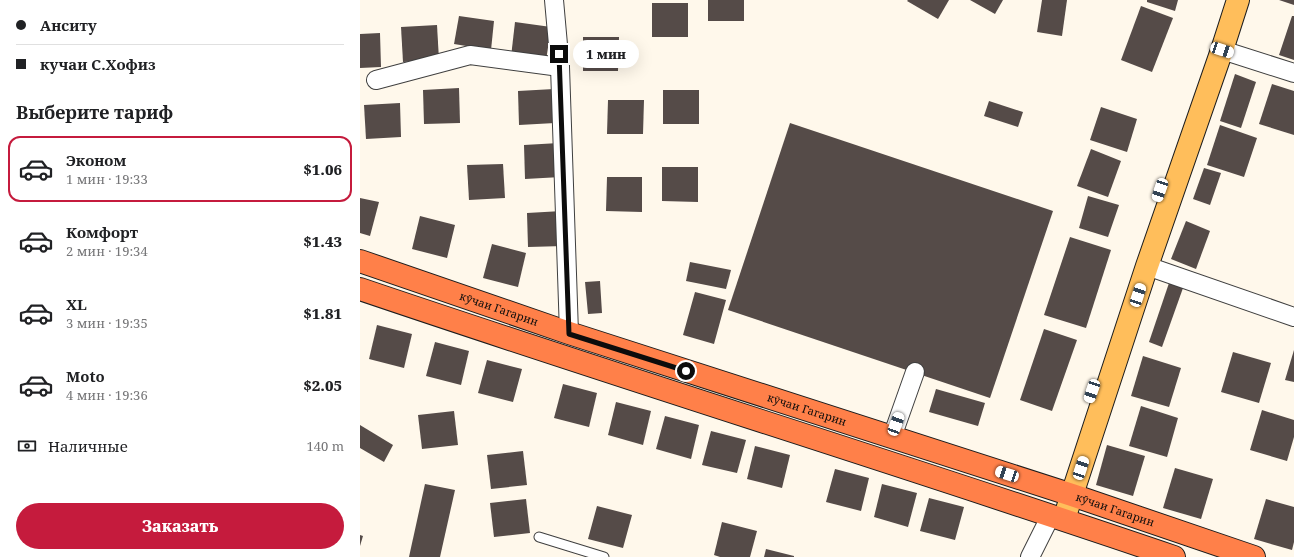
<!DOCTYPE html>
<html lang="ru">
<meta charset="utf-8">
<style>
body{margin:0;font-family:"Noto Serif",serif;background:#f6f6f6;color:#202124;height:100vh;display:flex;flex-direction:column;font-size:15px;white-space:nowrap}
*{box-sizing:border-box;margin:0}
p{font-size:13px;color:#757577}
.icon{flex:none;width:22px;height:22px;fill:none;stroke:currentColor;stroke-width:2;stroke-linecap:round;stroke-linejoin:round}
.map{position:relative;flex:1;overflow:hidden}
.sheet{display:flex;flex-direction:column;background:#fff;width:360px}
.sheet>*{flex:none}
.top-card{display:grid;align-content:center;height:88px;padding:0 16px;background:#fff}
.end{position:absolute;width:18px;height:18px;margin:-9px;border:5px solid #0c0c0c;background:#fff;box-shadow:0 0 0 2px #fff}
.from{border-radius:50%}
.bubble{position:absolute;height:28px;border-radius:14px;background:#fff;box-shadow:0 4px 16px #0002;font-size:13px;font-weight:800;line-height:28px;text-align:center}
.car{position:absolute;width:12px;height:24px;margin:-12px -6px;border-radius:5px;box-shadow:0 0 3px 1px #0007;background:linear-gradient(#fff 24%,#345 0 40%,#fff 0 76%,#345 0 86%,#fff 0)}
.top-card b{display:flex;align-items:center;gap:14px;height:38px;font-size:15px}
.top-card b+b{border-top:1px solid #e0e0e0}
.top-card i{width:10px;height:10px;background:#202124}
ul{padding:0;list-style:none}
li{display:flex;align-items:center;gap:12px;height:66px;margin:0 8px 6px;padding:0 8px;border:2px solid transparent;border-radius:12px}
li div{flex:1}
li b{display:block;font-size:15px}
li em{font-style:normal;font-weight:800}
li.on{border-color:#c51b3d}
li>.icon{width:36px;height:36px;stroke-width:1.5}
h2{padding:0 16px;font-size:18px;line-height:48px}
.pay{display:flex;align-items:center;gap:10px;height:44px;padding:0 16px;font-size:15px}
.pay p{margin-inline-start:auto}
.primary-button{display:flex;gap:8px;margin-top:auto;padding:8px 16px}
.primary-button a{flex:1;height:46px;border-radius:24px;background:#c51b3d;color:#fff;font-size:16px;font-weight:800;line-height:46px;text-align:center}
main{display:flex;flex:1;min-height:0}
.map>svg:first-child{display:block}
.building{fill:#554b48}
.lines{fill:none;stroke-linecap:round;stroke-linejoin:round}
.lane-casing{stroke:#3f3f3f;stroke-width:11}
.street-casing{stroke:#3f3f3f;stroke-width:20}
.primary-casing{stroke:#1d1d1d;stroke-width:24}
.highway-casing{stroke:#1d1d1d;stroke-width:24}
.lane{stroke:#fff;stroke-width:9}
.street{stroke:#fff;stroke-width:18}
.primary{stroke:#ffbe5b;stroke-width:22}
.highway{stroke:#ff8049;stroke-width:22}
.route{stroke:#0c0c0c;stroke-width:5}
.labels{text-anchor:middle;stroke-width:4;stroke-linejoin:round;paint-order:stroke}
.street-label{font-size:11px;fill:#0c0c0c;stroke:#fff}
</style>
<main>
<section class="sheet">
<div class="top-card">
<b><i class="from"></i>Анситу</b>
<b><i></i>кучаи С.Хофиз</b>
</div>
<h2>Выберите тариф</h2>
<ul>
<li class="on"><svg class="icon" aria-label="car" viewBox="0 0 24 24"><path d="M5 17H2v-5l4-1 3-4h7l3 4 3 1v5h-3M9 17h6M6 11h13"/><circle cx="7" cy="17" r="2"/><circle cx="17" cy="17" r="2"/></svg><div><b>Эконом</b><p>1 мин · 19:33</p></div><em>$1.06</em></li>
<li><svg class="icon" aria-label="car" viewBox="0 0 24 24"><path d="M5 17H2v-5l4-1 3-4h7l3 4 3 1v5h-3M9 17h6M6 11h13"/><circle cx="7" cy="17" r="2"/><circle cx="17" cy="17" r="2"/></svg><div><b>Комфорт</b><p>2 мин · 19:34</p></div><em>$1.43</em></li>
<li><svg class="icon" aria-label="car" viewBox="0 0 24 24"><path d="M5 17H2v-5l4-1 3-4h7l3 4 3 1v5h-3M9 17h6M6 11h13"/><circle cx="7" cy="17" r="2"/><circle cx="17" cy="17" r="2"/></svg><div><b>XL</b><p>3 мин · 19:35</p></div><em>$1.81</em></li>
<li><svg class="icon" aria-label="car" viewBox="0 0 24 24"><path d="M5 17H2v-5l4-1 3-4h7l3 4 3 1v5h-3M9 17h6M6 11h13"/><circle cx="7" cy="17" r="2"/><circle cx="17" cy="17" r="2"/></svg><div><b>Moto</b><p>4 мин · 19:36</p></div><em>$2.05</em></li>
</ul>
<div class="pay"><svg class="icon" aria-label="cash" viewBox="0 0 24 24"><path d="M3 7h18v10H3z"/><circle cx="12" cy="12" r="2"/></svg>Наличные<p>140 m</p></div>
<div class="primary-button"><a>Заказать</a></div>
</section>
<div class="map">
<svg width="934" height="557" viewBox="0 0 934 557">
<rect width="100%" height="100%" fill="#fff8eb"/>
<g class="building">
<rect x="348" y="0" width="36" height="21"/>
<polygon points="548,0 589,0 578,19 547,1"/>
<polygon points="610,0 643,0 635,14"/>
<polygon points="682,0 707,0 702,36 677,32"/>
<polygon points="787,0 818,0 815,11 787,2"/>
<polygon points="919,0 934,0 934,5"/>
<rect x="292" y="3" width="36" height="34"/>
<polygon points="781,6 813,18 792,72 761,60"/>
<polygon points="99,16 134,21 131,50 94,44"/>
<polygon points="932,16 934,16 934,60 919,55"/>
<polygon points="155,22 191,27 186,61 151,57"/>
<polygon points="77,25 79,60 43,62 41,27"/>
<polygon points="20,33 21,67 0,68 0,34"/>
<polygon points="223,37 259,37 258,71 223,71"/>
<polygon points="875,74 896,82 881,128 860,121"/>
<polygon points="912,84 934,91 934,135 899,124"/>
<polygon points="99,88 100,123 64,124 63,90"/>
<polygon points="194,89 195,123 159,125 158,91"/>
<rect x="303" y="90" width="36" height="34"/>
<polygon points="248,100 284,100 283,134 247,134"/>
<polygon points="629,101 663,112 658,127 624,116"/>
<polygon points="40,103 41,137 6,139 4,105"/>
<polygon points="741,107 777,119 767,152 730,140"/>
<polygon points="430,123 693,211 630,398 368,310"/>
<polygon points="860,125 897,138 884,177 847,165"/>
<polygon points="199,143 201,177 165,179 164,145"/>
<polygon points="731,149 761,161 748,197 717,186"/>
<polygon points="143,164 145,198 109,200 107,165"/>
<polygon points="302,167 338,167 338,202 302,201"/>
<polygon points="844,168 861,173 850,205 833,199"/>
<polygon points="247,177 282,177 282,212 246,211"/>
<polygon points="728,196 759,205 748,237 719,228"/>
<polygon points="0,198 19,202 10,236 0,233"/>
<polygon points="202,211 204,246 168,247 167,213"/>
<polygon points="60,216 95,225 87,258 52,249"/>
<polygon points="826,221 850,231 836,269 811,259"/>
<polygon points="710,237 751,250 726,328 684,315"/>
<polygon points="132,244 166,253 158,287 123,278"/>
<polygon points="330,262 371,270 366,289 326,281"/>
<polygon points="240,281 242,313 228,314 225,282"/>
<polygon points="809,283 823,288 802,347 789,342"/>
<polygon points="335,292 366,300 354,344 323,335"/>
<polygon points="17,325 52,334 44,368 9,359"/>
<polygon points="684,329 717,340 692,411 660,400"/>
<polygon points="75,342 109,351 101,385 66,376"/>
<polygon points="934,350 934,382 925,380"/>
<polygon points="873,352 911,363 899,403 861,392"/>
<polygon points="783,356 821,368 809,407 771,396"/>
<polygon points="127,360 162,369 153,402 118,393"/>
<polygon points="203,384 237,393 229,427 194,418"/>
<polygon points="576,389 625,403 618,426 569,412"/>
<polygon points="256,402 291,411 283,445 248,435"/>
<polygon points="781,406 818,418 807,457 769,446"/>
<polygon points="902,410 934,420 934,437 927,461 890,450"/>
<polygon points="94,411 98,445 62,449 58,415"/>
<polygon points="305,416 339,425 331,459 296,449"/>
<polygon points="0,425 33,445 24,462 0,448"/>
<polygon points="351,431 386,440 377,473 342,465"/>
<polygon points="747,445 785,456 773,496 736,485"/>
<polygon points="395,446 430,455 422,488 387,479"/>
<polygon points="163,451 167,485 131,489 127,455"/>
<polygon points="815,468 853,479 841,519 803,508"/>
<polygon points="475,469 509,478 501,511 466,502"/>
<polygon points="65,484 95,490 80,557 49,557"/>
<polygon points="522,484 557,493 548,527 514,517"/>
<polygon points="569,498 604,507 595,540 560,531"/>
<polygon points="166,499 170,533 134,537 130,503"/>
<polygon points="906,499 934,507 934,542 932,550 894,539"/>
<polygon points="237,506 272,515 263,548 228,539"/>
<polygon points="362,522 397,531 390,557 360,557 354,555"/>
<polygon points="0,535 3,536 0,546"/>
<polygon points="406,549 434,556 434,557 404,557"/>
</g>
<g class="lines">
<defs>
<polyline id="lane" points="179,537 244,557"/>
<g id="street">
<polyline points="194,0 200,67 209,333"/>
<polyline points="862,50 934,73"/>
<polyline points="16,80 110,55 200,67"/>
<polyline points="787,266 934,317"/>
<polyline points="532,437 555,372"/>
<polyline points="670,557 691,515"/>
</g>
<polyline id="primary" points="704,519 787,266 862,50 878,0"/>
<g id="highway">
<path id="s1" d="M0 261 209 333 712 495 894 557"/>
<path d="M0 289C271 381 544 465 814 557"/>
</g>
</defs>
<use href="#lane" class="lane-casing"/>
<use href="#street" class="street-casing"/>
<use href="#primary" class="primary-casing"/>
<use href="#highway" class="highway-casing"/>
<use href="#lane" class="lane"/>
<use href="#street" class="street"/>
<use href="#primary" class="primary"/>
<use href="#highway" class="highway"/>
</g>
<g class="lines">
<polyline class="route" points="199,54 209,334 326,371"/>
</g>
<g class="labels">
<g class="street-label">
<text dy="4" stroke="none"><textPath href="#s1" startOffset="147">кӯчаи Гагарин</textPath></text>
<text dy="4" stroke="none"><textPath href="#s1" startOffset="471">кӯчаи Гагарин</textPath></text>
<text dy="4" stroke="none"><textPath href="#s1" startOffset="795">кӯчаи Гагарин</textPath></text>
</g>
</g>
</svg>
<i class="end from" style="left:326px;top:371px"></i>
<i class="end" style="left:199px;top:54px"></i>
<div class="bubble" style="left:213px;top:40px;width:66px">1 мин</div>
<i class="car" style="left:862px;top:50px;rotate:108deg"></i>
<i class="car" style="left:800px;top:190px;rotate:199deg"></i>
<i class="car" style="left:778px;top:295px;rotate:18deg"></i>
<i class="car" style="left:732px;top:391px;rotate:199deg"></i>
<i class="car" style="left:536px;top:424px;rotate:20deg"></i>
<i class="car" style="left:721px;top:468px;rotate:18deg"></i>
<i class="car" style="left:647px;top:474px;rotate:288deg"></i>
</div>
</main>
